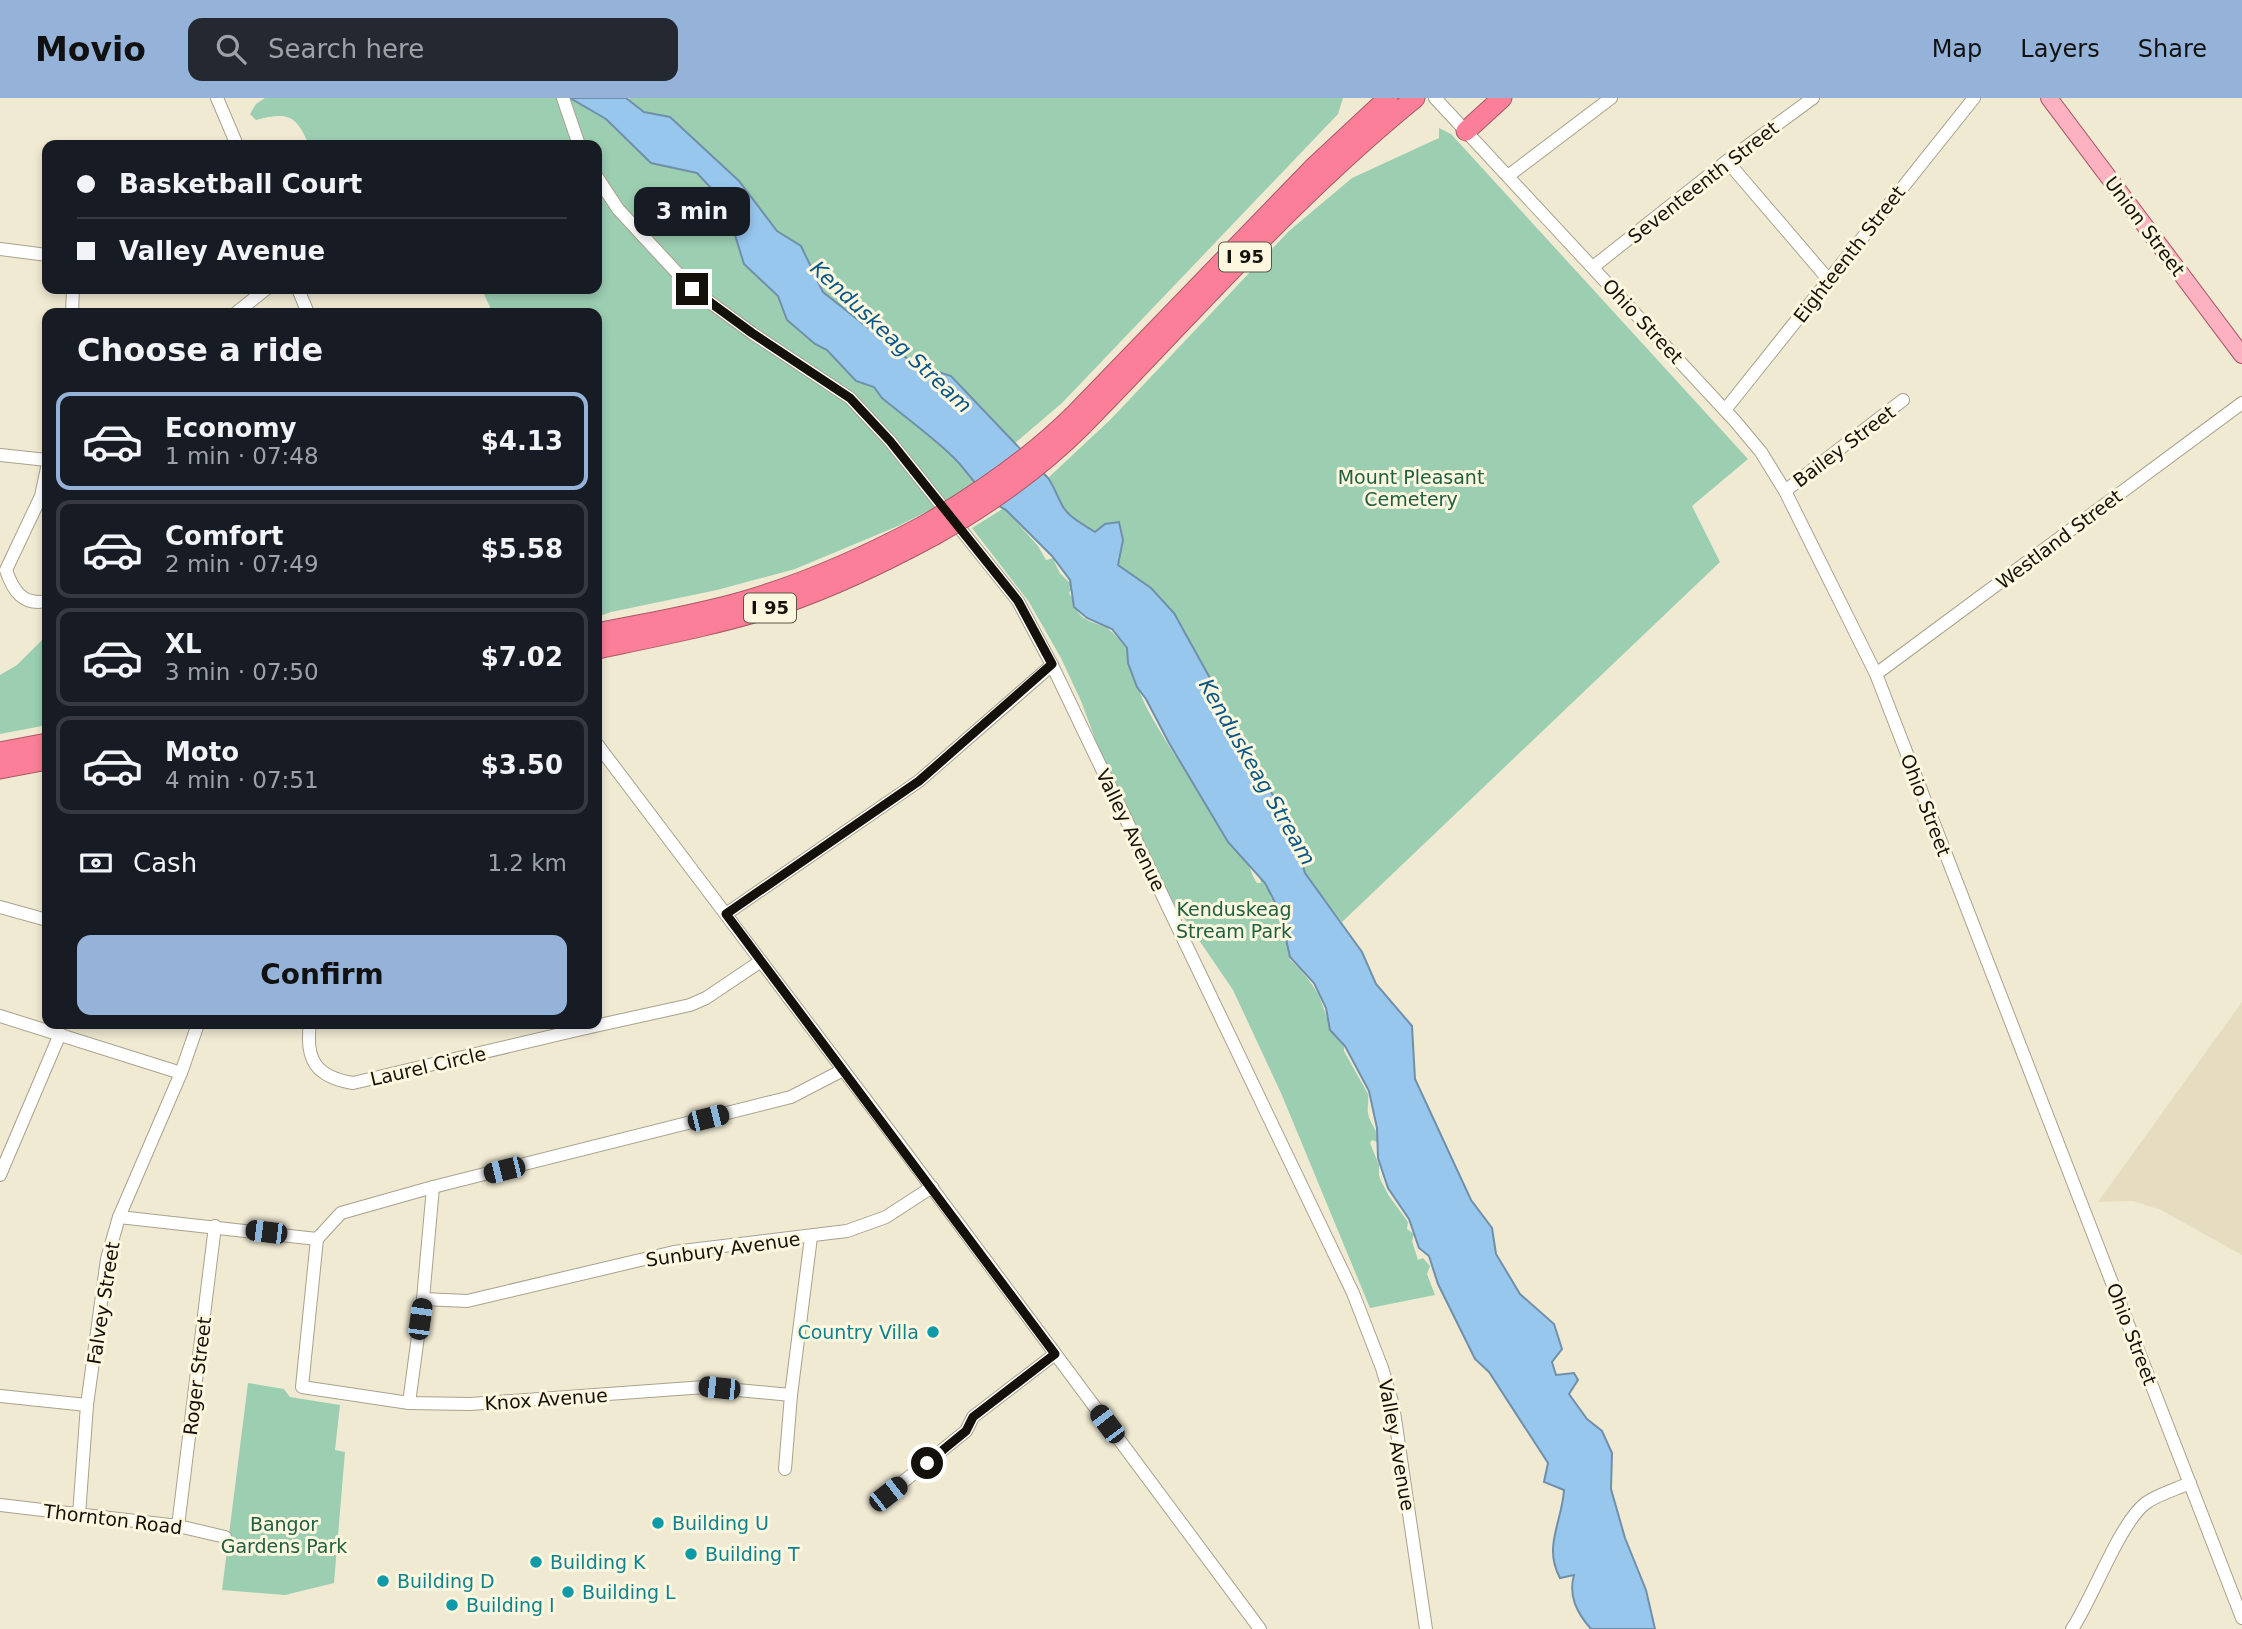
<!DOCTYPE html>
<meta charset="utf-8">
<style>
body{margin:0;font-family:"DejaVu Sans",sans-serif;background:#242831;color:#f1f3f6;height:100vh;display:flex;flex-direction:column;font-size:26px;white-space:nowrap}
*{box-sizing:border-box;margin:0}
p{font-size:23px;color:#9ea1a6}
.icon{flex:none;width:38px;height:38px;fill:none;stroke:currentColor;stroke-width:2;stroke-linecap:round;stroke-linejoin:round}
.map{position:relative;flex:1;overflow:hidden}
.drawer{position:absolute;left:42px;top:210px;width:560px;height:721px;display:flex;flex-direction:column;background:#171b24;border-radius:14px;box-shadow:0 4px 10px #0003}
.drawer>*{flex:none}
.guide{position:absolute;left:42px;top:42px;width:560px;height:154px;border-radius:14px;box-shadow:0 4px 10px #0003;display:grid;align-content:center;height:154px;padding:0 35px;background:#171b24}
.end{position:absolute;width:32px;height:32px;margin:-16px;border:9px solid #14110a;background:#fff;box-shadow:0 0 0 4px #fff}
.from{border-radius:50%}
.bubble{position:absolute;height:49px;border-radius:14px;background:#171b24;box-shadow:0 4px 10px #0003;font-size:23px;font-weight:800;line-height:49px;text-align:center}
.car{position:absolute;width:21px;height:42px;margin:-21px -10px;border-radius:9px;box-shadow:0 0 5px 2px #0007;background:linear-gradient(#222 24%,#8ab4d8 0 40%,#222 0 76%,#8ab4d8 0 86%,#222 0)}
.guide b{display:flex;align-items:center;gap:24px;height:66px;font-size:26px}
.guide b+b{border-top:2px solid #363941}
.guide i{width:18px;height:18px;background:#f1f3f6}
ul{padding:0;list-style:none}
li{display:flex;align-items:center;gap:21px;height:98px;margin:0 14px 10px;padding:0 21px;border:4px solid #363941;border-radius:14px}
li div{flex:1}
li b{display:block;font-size:26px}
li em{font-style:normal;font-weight:800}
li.on{border-color:#95b3d9}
li>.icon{width:63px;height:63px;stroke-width:1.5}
h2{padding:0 35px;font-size:32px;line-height:84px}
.pay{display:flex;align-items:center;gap:18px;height:77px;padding:0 35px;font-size:26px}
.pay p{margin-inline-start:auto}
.cta{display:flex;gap:14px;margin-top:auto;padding:14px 35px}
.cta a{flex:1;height:80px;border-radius:14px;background:#95b3d9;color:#111;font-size:28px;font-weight:800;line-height:80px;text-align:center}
header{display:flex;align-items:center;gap:42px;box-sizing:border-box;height:98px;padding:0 35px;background:#95b3d9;color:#111}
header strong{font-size:33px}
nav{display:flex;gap:38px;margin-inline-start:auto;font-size:24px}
.search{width:490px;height:63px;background:#242831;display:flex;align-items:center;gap:18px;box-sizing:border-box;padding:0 24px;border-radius:14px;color:#9ea1a6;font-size:26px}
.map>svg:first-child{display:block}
.built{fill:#e6ddc0}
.green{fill:#9cceb2}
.water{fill:#98c7ee;stroke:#7090aa;stroke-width:2}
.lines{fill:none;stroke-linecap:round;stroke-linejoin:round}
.minor-casing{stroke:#a8a28d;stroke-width:14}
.major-casing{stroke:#aa5866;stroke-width:18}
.highway-casing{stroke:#aa5866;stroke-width:21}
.minor{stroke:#fff;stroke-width:12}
.major{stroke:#fdb2c1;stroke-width:16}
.highway{stroke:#fb7f98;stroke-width:19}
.highway-bridge-casing{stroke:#aa5866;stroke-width:21;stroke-linecap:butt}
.highway-bridge{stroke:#fb7f98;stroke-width:19}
.route{stroke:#14110a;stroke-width:9}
.culture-dot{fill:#0f9aa8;stroke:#fef7e0;stroke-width:2.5}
.labels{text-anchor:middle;stroke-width:6;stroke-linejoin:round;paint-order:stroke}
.shield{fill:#fef7e0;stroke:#5a564a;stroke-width:2}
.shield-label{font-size:18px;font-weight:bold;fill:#14110a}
.street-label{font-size:19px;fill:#14110a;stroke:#fef7e0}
.park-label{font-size:19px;fill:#1f6042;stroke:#fef7e0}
.culture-label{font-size:19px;fill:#0d838f;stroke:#fef7e0;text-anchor:start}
.water-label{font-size:21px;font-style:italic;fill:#085687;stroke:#fef7e0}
</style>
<header>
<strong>Movio</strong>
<div class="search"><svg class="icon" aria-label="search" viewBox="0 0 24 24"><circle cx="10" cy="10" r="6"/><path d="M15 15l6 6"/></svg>Search here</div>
<nav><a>Map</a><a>Layers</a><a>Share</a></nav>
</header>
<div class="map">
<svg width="2242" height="1531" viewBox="0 0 2242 1531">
<rect width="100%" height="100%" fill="#f0ead3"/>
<polygon class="built" points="2242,904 2242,1157 2161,1112 2133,1103 2098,1104"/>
<g class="green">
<path d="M265 0H570L606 21 660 67 697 75 725 105 744 165 778 198 787 222 815 246 827 251 856 283 874 288 883 300 953 358 975 386 934 410 898 428 795 471 717 492 611 514 597 519V215H487L490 209 483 194 474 191H597V47H306L308 45C296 16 286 14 256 22L250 16 256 6Z"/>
<polygon points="630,0 1343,0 1338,16 1062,305 1014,346 951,278 914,266 823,194 801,148 777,133 739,83 670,19 644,14 628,3"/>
<path d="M1439 30 1451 36 1748 361 1692 408 1720 464 1342 824 1305 775 1293 735 1260 673 1228 634 1211 582 1174 515 1151 490 1118 467 1123 442 1105 426 1096 434C1084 426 1067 419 1061 406 1056 397 1054 388 1048 380L1111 321 1289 133 1352 80 1439 40Z"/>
<path d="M1004 410 1038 448 1046 462 1054 460 1056 462 1054 463 1060 475 1073 488 1069 495 1079 512 1077 513C1085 524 1094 524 1105 529 1112 532 1121 544 1126 550L1130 549 1139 587C1136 604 1203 698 1215 719 1221 728 1224 739 1231 747 1235 753 1241 756 1246 762 1251 770 1252 779 1257 785H1261L1260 779 1265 783V788L1269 792 1271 800 1277 804 1276 807C1281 815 1282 821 1285 830L1283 837 1286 838 1290 862C1298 868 1313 886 1318 896 1326 912 1328 934 1344 946V953L1368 996C1369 1003 1367 1009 1368 1015 1370 1027 1379 1032 1377 1044L1372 1042 1370 1045 1379 1067V1077L1381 1083 1389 1098 1408 1124 1407 1131 1414 1136 1412 1143 1418 1162 1423 1160 1430 1168 1427 1176 1435 1197 1370 1210 1281 995 1233 892 1169 798 1138 739 1097 646 1081 603 1061 560 1029 504 972 430Z"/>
<polygon points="42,542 47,542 47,627 0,636 0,577 17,567"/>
<polygon points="248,1285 284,1291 290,1299 340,1307 335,1352 345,1354 334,1485 285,1497 222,1492"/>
</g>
<path class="water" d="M570 0H626L644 14 670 19 739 83 777 133 801 148 823 194 914 266 951 278 1048 380C1054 388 1056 396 1061 405 1067 419 1083 426 1095 434L1105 426 1119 424 1123 442 1118 467 1151 490 1174 515 1211 582 1228 634 1260 673 1293 735 1305 775 1362 854 1376 886 1412 928 1415 981 1471 1102 1492 1130 1496 1156 1520 1196 1554 1226 1562 1251 1552 1264 1556 1277 1574 1275 1578 1282 1569 1296 1587 1321 1602 1333 1612 1355 1611 1391 1625 1440 1646 1492 1655 1531H1591C1577 1515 1568 1498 1574 1477L1560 1480C1543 1449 1562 1424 1564 1392L1544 1384 1548 1365 1489 1274 1475 1261 1438 1186 1429 1158 1419 1150 1409 1121 1388 1090 1378 1060 1377 1030 1369 993 1345 948 1330 932 1326 910 1314 885 1290 859 1280 814 1265 785 1228 744 1169 645 1146 601 1137 589 1128 565 1127 550 1112 531 1087 520 1074 509 1070 482 1052 458 1006 412C981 400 970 374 951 357 930 337 905 319 882 300L874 289 856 283 827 252 815 246 787 222 778 198 744 166 725 105 697 75 651 65 606 21Z"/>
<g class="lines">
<defs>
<g id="minor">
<polyline points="217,0 237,47"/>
<polyline points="563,0 579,47"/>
<polyline points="1435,0 1735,323 1761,354 1785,393 1876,576 2242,1520"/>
<polyline points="1727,63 1828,181"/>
<polyline points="1508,78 1611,0"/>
<polyline points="597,79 618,111 692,191 752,235 850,300 890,343 1018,503 1052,567 1353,1195 1382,1270 1393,1307 1426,1531"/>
<polyline points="0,151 47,157"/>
<polyline points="1593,169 1727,63 1813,0"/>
<polyline points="298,191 308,215"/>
<polyline points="72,215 73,191"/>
<polyline points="236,215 266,191"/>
<polyline points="1725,312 1974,0"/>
<polyline points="0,357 47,362"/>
<path d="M47 370 41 398 6 472C13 493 23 508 47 503"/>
<polyline points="1785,393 1903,302"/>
<polyline points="1876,576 2242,305"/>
<polyline points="597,646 897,1043 1260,1531"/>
<polyline points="0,809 47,822"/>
<polyline points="726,816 919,683 1052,567"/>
<polyline points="0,918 181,975"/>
<path d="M310 926C305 962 316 979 353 985L586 930 583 926"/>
<polyline points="586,930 690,907 706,900 761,863"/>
<polyline points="0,1077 60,936"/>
<polyline points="119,1119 317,1141"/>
<polyline points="423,1201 467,1203 674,1154 847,1133 886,1119 932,1089"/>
<polyline points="791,1297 705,1289 470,1306 409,1305 302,1289 317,1141 341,1115 433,1089 791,999 843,972"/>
<polyline points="0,1298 87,1307"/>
<polyline points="409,1305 423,1201 433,1089"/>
<polyline points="785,1371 791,1297 811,1139"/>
<polyline points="888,1396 966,1333 973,1319 1055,1256"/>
<polyline points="0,1407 178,1428 225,1439"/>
<polyline points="79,1417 87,1307 107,1161 119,1119 181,975 198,926"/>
<polyline points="178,1428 215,1128"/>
<path d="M2072 1531C2093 1500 2120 1424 2146 1405 2158 1396 2177 1391 2190 1385"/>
</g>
<polyline id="major" points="2049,0 2242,257"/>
<g id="highway">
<polyline points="1466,33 1502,0"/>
<polyline points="1073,318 1313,70 1388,0"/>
<path d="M1083 327C1192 216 1294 98 1415 0"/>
<path d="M597 535C646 525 696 517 744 503 807 485 865 459 923 428"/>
<path d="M597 551C659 538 722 526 783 506 835 488 885 464 933 438"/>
<polyline points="0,654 47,645"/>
<polyline points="0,671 47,662"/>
</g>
</defs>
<use href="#minor" class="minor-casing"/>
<use href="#major" class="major-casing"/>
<use href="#highway" class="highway-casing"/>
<use href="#minor" class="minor"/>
<use href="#major" class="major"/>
<use href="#highway" class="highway"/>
<defs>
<g id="highway-bridge">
<path d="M923 428C977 397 1028 362 1073 318"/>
<path d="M933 438C988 407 1039 371 1083 327"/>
</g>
</defs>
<use href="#highway-bridge" class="highway-bridge-casing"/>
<use href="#highway-bridge" class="highway-bridge"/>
</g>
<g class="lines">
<polyline class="route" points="692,191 752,235 850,300 890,343 1018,503 1052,566 919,683 726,816 1055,1256 973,1319 966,1333 927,1365"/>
</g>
<g class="culture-dot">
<circle cx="933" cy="1234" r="7"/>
<circle cx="658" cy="1425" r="7"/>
<circle cx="691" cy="1456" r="7"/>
<circle cx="536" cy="1464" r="7"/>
<circle cx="383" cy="1483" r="7"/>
<circle cx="568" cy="1494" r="7"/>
<circle cx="452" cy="1507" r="7"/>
</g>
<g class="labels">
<g class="shield">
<rect x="1219" y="144.5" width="52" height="29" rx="5"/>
<rect x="744" y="495.5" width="52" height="29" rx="5"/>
</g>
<g class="shield-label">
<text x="1245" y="165">I 95</text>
<text x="770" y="516">I 95</text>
</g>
<g class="street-label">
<text transform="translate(1703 84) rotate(-38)" y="7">Seventeenth Street</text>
<text transform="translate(2145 128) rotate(53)" y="7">Union Street</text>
<text transform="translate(1849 156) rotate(-52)" y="7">Eighteenth Street</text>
<text transform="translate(1643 223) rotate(47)" y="7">Ohio Street</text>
<text transform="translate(1844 348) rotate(-37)" y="7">Bailey Street</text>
<text transform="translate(2059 441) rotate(-37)" y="7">Westland Street</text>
<text transform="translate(1926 707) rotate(69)" y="7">Ohio Street</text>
<text transform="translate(1131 732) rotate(64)" y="7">Valley Avenue</text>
<text transform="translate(428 968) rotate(-13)" y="7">Laurel Circle</text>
<text transform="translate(723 1151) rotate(-8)" y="7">Sunbury Avenue</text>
<text transform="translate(103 1205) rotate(-81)" y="7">Falvey Street</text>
<text transform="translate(2132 1236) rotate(69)" y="7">Ohio Street</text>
<text transform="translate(197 1278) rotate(-83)" y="7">Roger Street</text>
<text transform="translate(546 1301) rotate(-4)" y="7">Knox Avenue</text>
<text transform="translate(1397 1347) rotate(80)" y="7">Valley Avenue</text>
<text transform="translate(113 1421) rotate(7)" y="7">Thornton Road</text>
</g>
<g class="park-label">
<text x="1411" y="386">Mount Pleasant<tspan x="1411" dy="22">Cemetery</tspan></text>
<text x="1234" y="818">Kenduskeag<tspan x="1234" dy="22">Stream Park</tspan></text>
<text x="284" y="1433">Bangor<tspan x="284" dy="22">Gardens Park</tspan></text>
</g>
<g class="culture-label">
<text x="919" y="1241" text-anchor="end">Country Villa</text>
<text x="672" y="1432">Building U</text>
<text x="705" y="1463">Building T</text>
<text x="550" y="1471">Building K</text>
<text x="397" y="1490">Building D</text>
<text x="582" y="1501">Building L</text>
<text x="466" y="1514">Building I</text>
</g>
<g class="water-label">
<text transform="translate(891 239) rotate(43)" y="7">Kenduskeag Stream</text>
<text transform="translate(1257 674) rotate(60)" y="7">Kenduskeag Stream</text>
</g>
</g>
</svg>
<i class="end from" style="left:927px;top:1365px"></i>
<i class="end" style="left:692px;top:191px"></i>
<div class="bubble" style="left:634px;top:89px;width:116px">3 min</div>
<i class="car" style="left:708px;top:1020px;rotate:76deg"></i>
<i class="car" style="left:504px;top:1072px;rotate:256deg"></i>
<i class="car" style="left:266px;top:1134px;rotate:277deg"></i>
<i class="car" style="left:420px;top:1221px;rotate:8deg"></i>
<i class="car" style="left:719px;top:1290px;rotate:276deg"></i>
<i class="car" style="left:1107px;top:1326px;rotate:323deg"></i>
<i class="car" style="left:888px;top:1396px;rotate:52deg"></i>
<div class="guide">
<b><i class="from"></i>Basketball Court</b>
<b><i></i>Valley Avenue</b>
</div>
<section class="drawer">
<h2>Choose a ride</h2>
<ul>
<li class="on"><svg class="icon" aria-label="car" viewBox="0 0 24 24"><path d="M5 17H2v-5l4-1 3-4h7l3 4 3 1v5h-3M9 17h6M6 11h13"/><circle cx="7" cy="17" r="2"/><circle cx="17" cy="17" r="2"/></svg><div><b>Economy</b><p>1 min · 07:48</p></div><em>$4.13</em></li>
<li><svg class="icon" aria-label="car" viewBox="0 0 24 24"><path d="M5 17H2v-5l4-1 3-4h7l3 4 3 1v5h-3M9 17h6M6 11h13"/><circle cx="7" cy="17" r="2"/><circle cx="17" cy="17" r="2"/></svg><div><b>Comfort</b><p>2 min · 07:49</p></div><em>$5.58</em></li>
<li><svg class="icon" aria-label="car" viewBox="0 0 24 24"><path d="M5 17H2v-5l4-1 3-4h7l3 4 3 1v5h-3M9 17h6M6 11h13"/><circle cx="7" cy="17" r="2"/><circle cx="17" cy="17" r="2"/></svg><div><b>XL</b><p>3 min · 07:50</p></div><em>$7.02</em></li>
<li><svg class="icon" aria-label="car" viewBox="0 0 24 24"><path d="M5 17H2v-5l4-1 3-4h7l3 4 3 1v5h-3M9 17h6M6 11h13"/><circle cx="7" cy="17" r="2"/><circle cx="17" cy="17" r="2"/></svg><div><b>Moto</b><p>4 min · 07:51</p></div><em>$3.50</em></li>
</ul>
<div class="pay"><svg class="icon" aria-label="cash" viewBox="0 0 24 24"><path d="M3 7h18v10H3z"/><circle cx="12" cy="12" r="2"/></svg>Cash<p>1.2 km</p></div>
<div class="cta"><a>Confirm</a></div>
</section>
</div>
